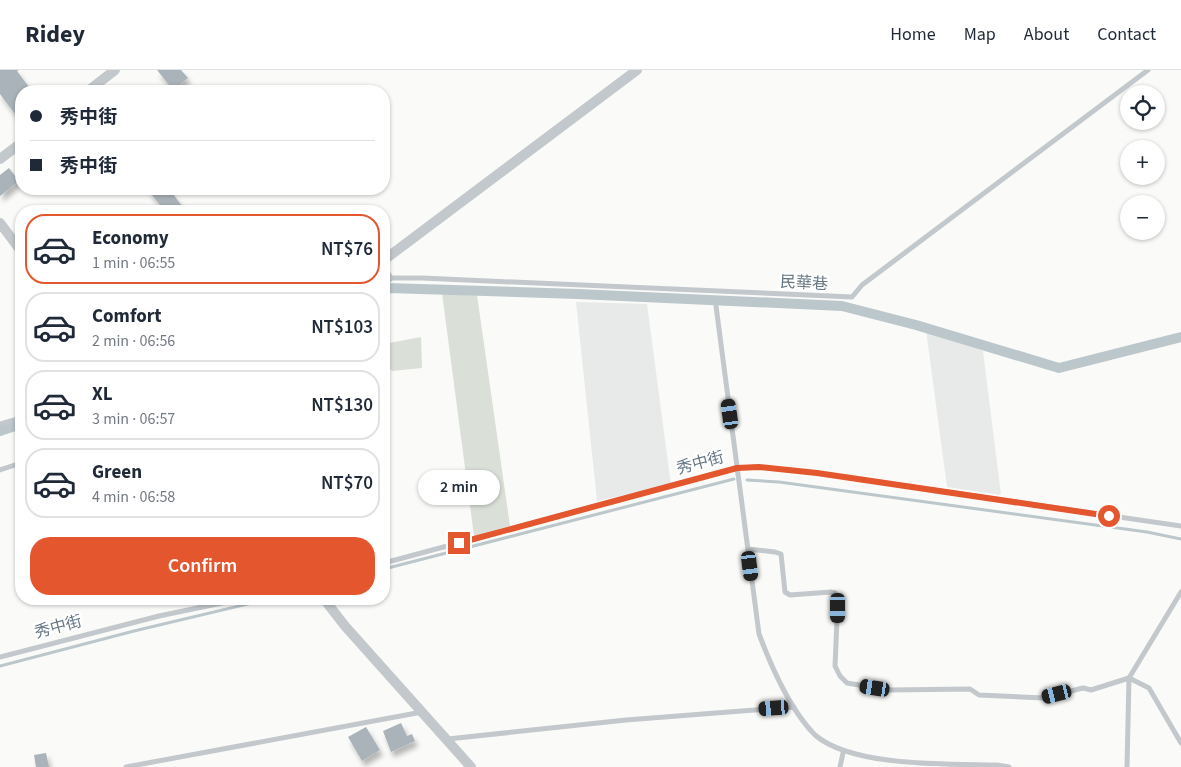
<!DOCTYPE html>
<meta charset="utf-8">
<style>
body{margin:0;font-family:"Source Sans 3","Noto Sans TC",sans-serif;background:#f2f2f3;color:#1f2937;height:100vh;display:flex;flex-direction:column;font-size:19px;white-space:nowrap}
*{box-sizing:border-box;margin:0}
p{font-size:16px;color:#747a83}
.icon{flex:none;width:28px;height:28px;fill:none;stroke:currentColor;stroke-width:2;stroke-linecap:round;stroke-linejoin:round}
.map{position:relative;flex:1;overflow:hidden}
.panel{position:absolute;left:15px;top:135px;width:375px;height:400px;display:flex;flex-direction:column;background:#fff;border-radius:20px;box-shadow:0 1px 4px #0004}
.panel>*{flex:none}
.top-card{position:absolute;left:15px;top:15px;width:375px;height:110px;border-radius:20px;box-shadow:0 1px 4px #0004;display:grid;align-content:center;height:110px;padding:0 15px;background:#fff}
.fabs{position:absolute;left:1120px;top:15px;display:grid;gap:10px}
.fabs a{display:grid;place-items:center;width:45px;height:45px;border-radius:50%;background:#fff;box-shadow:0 1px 4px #0004;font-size:25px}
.end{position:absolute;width:22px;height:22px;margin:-11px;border:6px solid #e4572e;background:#fff;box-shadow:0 0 0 2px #fff}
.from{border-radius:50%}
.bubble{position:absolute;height:35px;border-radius:18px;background:#fff;box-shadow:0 1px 4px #0004;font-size:16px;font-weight:600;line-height:35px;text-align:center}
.car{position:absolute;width:15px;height:30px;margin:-15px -8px;border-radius:6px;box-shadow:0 0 4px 1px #0007;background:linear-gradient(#222 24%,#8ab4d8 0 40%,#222 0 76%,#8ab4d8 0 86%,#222 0)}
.top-card b{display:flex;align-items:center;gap:18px;height:48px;font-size:19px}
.top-card b+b{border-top:1px solid #e0e1e3}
.top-card i{width:12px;height:12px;background:#1f2937}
ul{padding:9px 0 0;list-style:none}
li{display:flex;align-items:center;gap:15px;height:70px;margin:0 10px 8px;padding:0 5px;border:2px solid #e0e1e3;border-radius:20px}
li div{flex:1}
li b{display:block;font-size:19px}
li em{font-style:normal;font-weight:600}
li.current{border-color:#e4572e}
li>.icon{width:45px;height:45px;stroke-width:1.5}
.action{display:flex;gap:10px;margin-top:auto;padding:10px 15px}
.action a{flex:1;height:58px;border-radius:20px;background:#e4572e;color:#fff;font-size:20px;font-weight:600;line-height:58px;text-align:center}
header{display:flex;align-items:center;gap:30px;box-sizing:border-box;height:70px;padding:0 25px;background:#fff;border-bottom:1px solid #e0e1e3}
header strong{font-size:24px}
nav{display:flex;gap:28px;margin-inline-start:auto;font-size:18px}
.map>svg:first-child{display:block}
.built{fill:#e8e9e9}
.green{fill:#dadfd7}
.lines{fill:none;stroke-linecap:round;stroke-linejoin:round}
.stream{stroke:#bbc7cb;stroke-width:3}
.canal{stroke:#bbc7cb;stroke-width:10}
.building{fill:#aab3b9;filter:url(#shadow)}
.service{stroke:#c3c8cc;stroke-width:5}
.minor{stroke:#c3c8cc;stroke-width:10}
.route{stroke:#e4572e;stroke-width:6}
.labels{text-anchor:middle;stroke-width:5;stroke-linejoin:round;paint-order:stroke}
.street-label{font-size:16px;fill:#657683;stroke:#fff}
</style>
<header>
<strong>Ridey</strong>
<nav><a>Home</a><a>Map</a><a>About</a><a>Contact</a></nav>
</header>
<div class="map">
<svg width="1181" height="697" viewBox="0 0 1181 697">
<defs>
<filter id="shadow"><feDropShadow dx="3" dy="5.5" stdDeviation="2.5" flood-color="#0004"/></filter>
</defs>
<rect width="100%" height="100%" fill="#fafaf8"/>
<g class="built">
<polygon points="576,232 647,234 671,415 597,431"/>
<polygon points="926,260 983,281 1001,425 947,417"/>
</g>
<g class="green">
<polygon points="442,223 477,225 510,456 474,466"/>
<polygon points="421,267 422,298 392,301 384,292 384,274"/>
</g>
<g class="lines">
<g class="stream">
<polyline points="747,410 779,412 1147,462 1181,469"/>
<polyline points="384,499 734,409"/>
<polyline points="0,596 134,561 269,529"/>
</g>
<g class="canal">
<polyline points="384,221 387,218 578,224 842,236 916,255 1059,298 1181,267"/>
<polyline points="0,361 21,354"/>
</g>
</g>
<g class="building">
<polygon points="0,0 19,0 17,1 32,21 21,21 21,52 0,24"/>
<polygon points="157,0 181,0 188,8 173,20"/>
<polygon points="9,98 19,111 0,126 0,105"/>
<polygon points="147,119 169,119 186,141 165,141"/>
<polygon points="401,653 407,666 412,664 415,671 391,682 383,661"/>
<polygon points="366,657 380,680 362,691 348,667"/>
<polygon points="46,683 49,697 36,697 34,685"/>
</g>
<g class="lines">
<g class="service">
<polyline points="384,212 388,208 422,208 852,227 862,215 1148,0"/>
<path d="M716 236 759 564C771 596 791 641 815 665 852 697 947 694 997 695L1009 697"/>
<polyline points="0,354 21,348"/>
<polyline points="0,400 21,393"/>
<polyline points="748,479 775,482 781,484 785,522 790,525 831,522 835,523 838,527 835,596 840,606 847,613 889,620 970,619 979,625 1043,628 1083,618 1091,620 1129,608 1149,618 1181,673"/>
<polyline points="384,493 737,398 759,397 817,403 1181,456"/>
<polyline points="0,587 159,546 241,529"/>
<polyline points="448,671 448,669 626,650 794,637"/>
<polyline points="126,697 422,642"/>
<polyline points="840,697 843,683"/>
<polyline points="1127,697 1129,608 1181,522"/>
</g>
<g class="minor">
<polyline points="88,21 115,0"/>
<polyline points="0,89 21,73"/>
<polyline points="0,153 21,181"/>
<polyline points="384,190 637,0"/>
<polyline points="384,201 388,208"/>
<polyline points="324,529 345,556 471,697"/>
</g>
</g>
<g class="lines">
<polyline class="route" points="459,473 737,398 759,397 817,403 1109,446"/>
</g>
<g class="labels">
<g class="street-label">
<text transform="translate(804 212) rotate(3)" y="6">民華巷</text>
<text transform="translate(700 392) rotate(-15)" y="6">秀中街</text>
<text transform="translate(58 556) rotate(-15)" y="6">秀中街</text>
</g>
</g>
</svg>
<div class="fabs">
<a><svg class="icon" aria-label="locate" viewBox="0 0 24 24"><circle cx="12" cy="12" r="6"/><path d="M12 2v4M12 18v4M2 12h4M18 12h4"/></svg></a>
<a>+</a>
<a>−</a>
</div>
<i class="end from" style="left:1109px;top:446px"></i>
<i class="end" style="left:459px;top:473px"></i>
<div class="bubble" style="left:418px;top:400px;width:82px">2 min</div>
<i class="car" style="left:730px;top:344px;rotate:352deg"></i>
<i class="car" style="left:750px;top:496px;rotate:173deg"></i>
<i class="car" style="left:838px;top:538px;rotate:180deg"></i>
<i class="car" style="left:875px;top:618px;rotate:279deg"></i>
<i class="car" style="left:1057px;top:624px;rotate:256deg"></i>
<i class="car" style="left:774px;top:638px;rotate:266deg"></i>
<div class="top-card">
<b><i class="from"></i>秀中街</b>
<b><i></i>秀中街</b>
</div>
<section class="panel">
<ul>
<li class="current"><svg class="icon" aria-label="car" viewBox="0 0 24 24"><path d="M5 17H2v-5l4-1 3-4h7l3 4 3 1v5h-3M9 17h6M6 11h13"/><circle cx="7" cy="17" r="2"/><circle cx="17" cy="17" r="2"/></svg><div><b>Economy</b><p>1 min · 06:55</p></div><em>NT$76</em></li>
<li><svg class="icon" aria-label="car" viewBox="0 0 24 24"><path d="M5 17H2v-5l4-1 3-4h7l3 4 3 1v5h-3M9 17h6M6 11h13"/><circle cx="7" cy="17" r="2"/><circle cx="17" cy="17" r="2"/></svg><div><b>Comfort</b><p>2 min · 06:56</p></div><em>NT$103</em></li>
<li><svg class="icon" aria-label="car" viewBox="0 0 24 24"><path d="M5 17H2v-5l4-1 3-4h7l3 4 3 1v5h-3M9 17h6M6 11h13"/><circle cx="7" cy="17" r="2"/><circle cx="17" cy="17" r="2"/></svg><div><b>XL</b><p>3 min · 06:57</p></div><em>NT$130</em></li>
<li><svg class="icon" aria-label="car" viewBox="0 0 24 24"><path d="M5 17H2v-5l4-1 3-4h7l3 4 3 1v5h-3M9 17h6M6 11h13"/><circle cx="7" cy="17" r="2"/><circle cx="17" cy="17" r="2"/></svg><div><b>Green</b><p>4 min · 06:58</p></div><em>NT$70</em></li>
</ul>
<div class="action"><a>Confirm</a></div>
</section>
</div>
